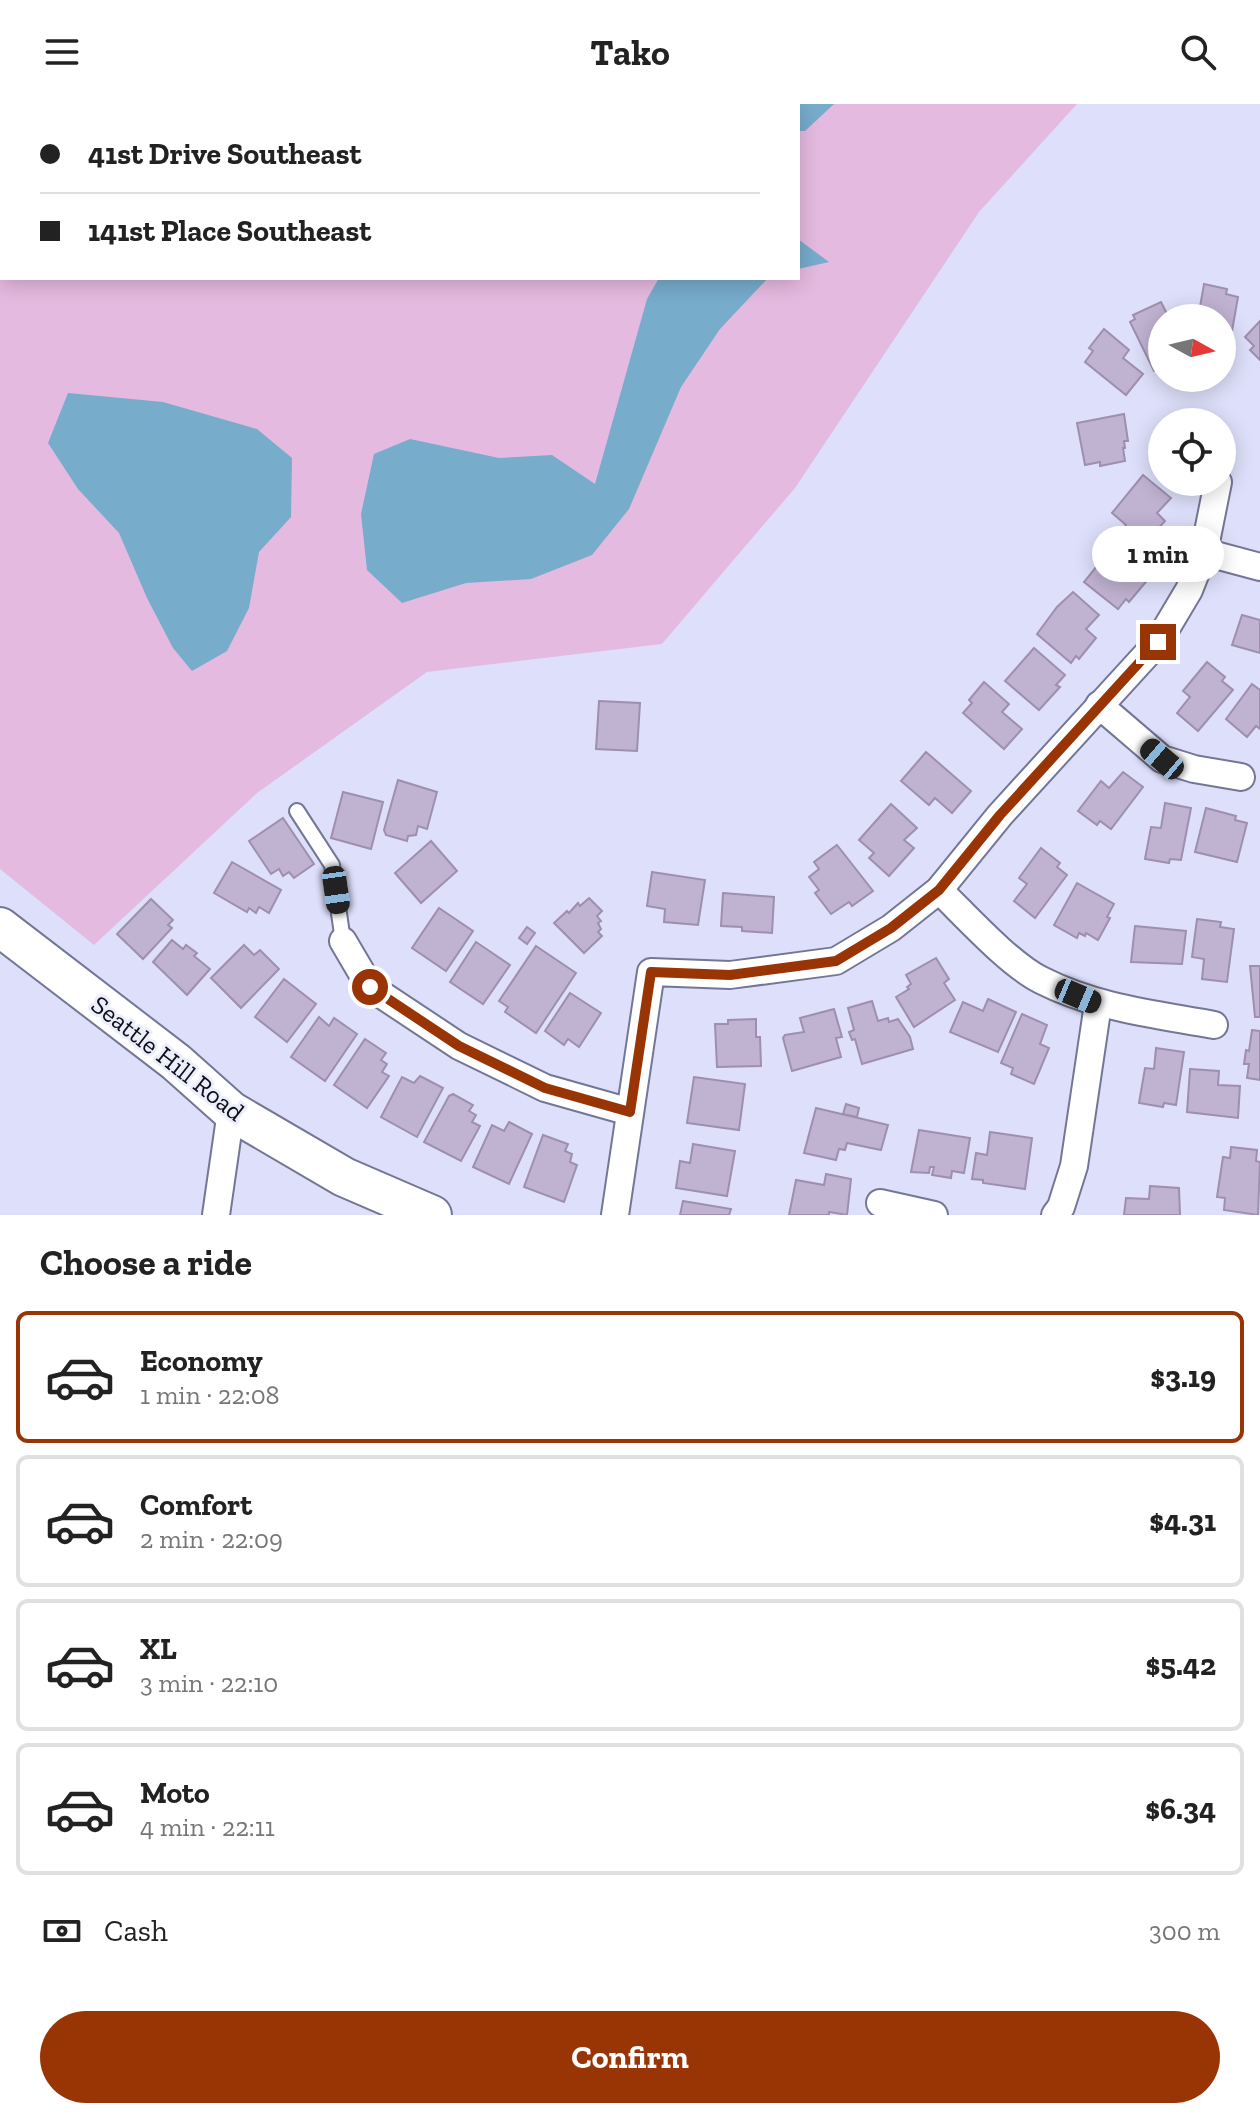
<!DOCTYPE html>
<meta charset="utf-8">
<style>
body{margin:0;font-family:"Zilla Slab",serif;background:#f6f6f6;color:#222;height:100vh;display:flex;flex-direction:column;font-size:30px;white-space:nowrap}
*{box-sizing:border-box;margin:0}
p{font-size:26px;color:#767676}
.icon{flex:none;width:44px;height:44px;fill:none;stroke:currentColor;stroke-width:2;stroke-linecap:round;stroke-linejoin:round}
.map{position:relative;height:1111px;overflow:hidden}
.sheet{display:flex;flex-direction:column;background:#fff;flex:1}
.sheet>*{flex:none}
.top-card{position:absolute;left:0px;top:0px;width:800px;height:176px;box-shadow:0 4px 20px #0003;display:grid;align-content:center;height:176px;padding:0 40px;background:#fff}
.needle{width:52px;rotate:98deg}
.fabs{position:absolute;left:1148px;top:200px;display:grid;gap:16px}
.fabs a{display:grid;place-items:center;width:88px;height:88px;border-radius:50%;background:#fff;box-shadow:0 4px 20px #0003;font-size:40px}
.end{position:absolute;width:36px;height:36px;margin:-18px;border:10px solid #993404;background:#fff;box-shadow:0 0 0 4px #fff}
.from{border-radius:50%}
.bubble{position:absolute;height:56px;border-radius:28px;background:#fff;box-shadow:0 4px 20px #0003;font-size:26px;font-weight:700;line-height:56px;text-align:center}
.car{position:absolute;width:24px;height:48px;margin:-24px -12px;border-radius:10px;box-shadow:0 0 6px 2px #0007;background:linear-gradient(#222 24%,#8ab4d8 0 40%,#222 0 76%,#8ab4d8 0 86%,#222 0)}
.top-card b{display:flex;align-items:center;gap:28px;height:76px;font-size:30px}
.top-card b+b{border-top:2px solid #e0e0e0}
.top-card i{width:20px;height:20px;background:#222}
ul{padding:0;list-style:none}
li{display:flex;align-items:center;gap:24px;height:132px;margin:0 16px 12px;padding:0 24px;border:4px solid #e0e0e0;border-radius:12px}
li div{flex:1}
li b{display:block;font-size:30px}
li em{font-style:normal;font-weight:700}
li.on{border-color:#993404}
li>.icon{width:72px;height:72px;stroke-width:1.5}
h2{padding:0 40px;font-size:36px;line-height:96px}
.pay{display:flex;align-items:center;gap:20px;height:88px;padding:0 40px;font-size:30px}
.pay p{margin-inline-start:auto}
.button{display:flex;gap:16px;margin-top:auto;padding:16px 40px}
.button a{flex:1;height:92px;border-radius:48px;background:#993404;color:#fff;font-size:32px;font-weight:700;line-height:92px;text-align:center}
header{display:flex;justify-content:space-between;align-items:center;height:104px;padding:0 40px;background:#fff;font-size:36px;font-weight:700}
.map>svg:first-child{display:block}
.green{fill:#e4bae0;fill-rule:evenodd}
.water{fill:#77accb}
.building{fill:#c0b2d1;stroke:#9d8fad;stroke-width:2}
.lines{fill:none;stroke-linecap:round;stroke-linejoin:round}
.service-casing{stroke:#747695;stroke-width:18}
.minor-casing{stroke:#747695;stroke-width:30}
.secondary-casing{stroke:#747695;stroke-width:42}
.service{stroke:#fff;stroke-width:14}
.minor{stroke:#fff;stroke-width:26}
.secondary{stroke:#fff;stroke-width:38}
.route{stroke:#993404;stroke-width:10}
.labels{text-anchor:middle;stroke-width:6;stroke-linejoin:round;paint-order:stroke}
.street-label{font-size:26px;fill:#0d0e19;stroke:#edeefc}
</style>
<header><svg class="icon" aria-label="menu" viewBox="0 0 24 24"><path d="M4 6h16M4 12h16M4 18h16"/></svg>Tako<svg class="icon" aria-label="search" viewBox="0 0 24 24"><circle cx="10" cy="10" r="6"/><path d="M15 15l6 6"/></svg></header>
<div class="map">
<svg width="1260" height="1111" viewBox="0 0 1260 1111">
<rect width="100%" height="100%" fill="#dee0fb"/>
<path class="green" d="M0 0H1077L979 108 795 384 662 540 427 568 257 689 94 841 0 765ZM2 2H798V174H2Z"/>
<g class="water">
<polygon points="771,0 834,0 805,27 798,27 798,2 767,2"/>
<polygon points="798,135 829,158 798,165"/>
<polygon points="659,174 768,174 720,225 681,283 629,405 592,451 531,475 466,479 402,499 367,466 361,410 374,350 410,335 499,354 552,351 595,380 647,195"/>
<polygon points="68,289 163,298 257,325 292,354 291,413 259,448 249,504 227,547 192,567 173,544 147,494 119,429 78,385 48,339"/>
</g>
<g class="building">
<polygon points="1204,180 1227,185 1226,190 1238,193 1229,244 1222,242 1222,214 1198,214"/>
<polygon points="1161,198 1169,214 1162,214 1162,263 1154,267 1130,218 1135,215 1133,211"/>
<polygon points="1260,217 1260,256 1250,246 1254,242 1245,233"/>
<polygon points="1104,225 1129,246 1123,254 1143,270 1126,291 1085,258 1093,247 1089,244"/>
<polygon points="1124,310 1128,337 1124,337 1125,344 1123,344 1125,357 1100,362 1100,358 1085,361 1077,319"/>
<polygon points="1143,371 1171,394 1157,409 1165,417 1141,443 1122,426 1126,421 1112,409"/>
<polygon points="1113,442 1150,473 1129,498 1126,495 1118,505 1084,478"/>
<polygon points="1073,488 1099,511 1086,525 1096,534 1079,555 1076,552 1071,559 1037,530 1057,503"/>
<polygon points="1242,511 1260,516 1260,549 1232,541"/>
<polygon points="1034,544 1065,571 1056,581 1060,583 1039,606 1005,577"/>
<polygon points="1207,558 1225,573 1222,577 1233,586 1198,627 1177,609 1190,593 1183,587"/>
<polygon points="984,578 1009,600 1002,608 1022,625 1004,645 963,609 972,599 969,596"/>
<polygon points="1252,580 1260,586 1260,625 1256,622 1247,633 1226,615"/>
<polygon points="599,597 640,599 637,647 596,645"/>
<polygon points="926,648 971,687 952,709 935,694 929,701 901,677"/>
<polygon points="1123,668 1143,683 1111,725 1100,717 1097,721 1078,707 1101,677 1109,684"/>
<polygon points="398,676 437,688 427,725 418,722 416,731 408,732 407,737 386,731 384,726"/>
<polygon points="343,688 383,698 371,745 331,734"/>
<polygon points="1165,699 1191,704 1181,756 1170,755 1169,759 1145,755 1151,723 1161,724"/>
<polygon points="891,700 917,724 904,736 914,744 889,772 869,754 874,749 859,736"/>
<polygon points="1206,704 1236,712 1235,716 1247,719 1237,758 1195,748"/>
<polygon points="283,714 314,760 294,774 289,768 283,772 279,765 271,770 249,737"/>
<polygon points="431,737 457,767 421,799 395,769"/>
<polygon points="837,741 873,787 852,802 849,798 831,810 815,789 819,786 809,773 819,765 814,758"/>
<polygon points="1041,744 1060,759 1057,763 1067,771 1035,814 1014,797 1027,780 1019,774"/>
<polygon points="232,758 281,786 269,809 259,803 256,809 249,804 247,808 214,789"/>
<polygon points="652,768 705,776 698,821 664,818 665,805 647,802"/>
<polygon points="1077,779 1114,800 1107,813 1110,814 1098,836 1086,829 1085,832 1079,829 1077,834 1054,821"/>
<polygon points="723,789 774,793 772,829 742,827 742,823 721,822"/>
<polygon points="589,794 602,807 597,812 601,817 598,819 601,825 598,828 602,832 584,849 554,819 567,807 569,809 578,799 580,802"/>
<polygon points="151,795 173,816 168,821 172,824 143,855 117,830"/>
<polygon points="439,804 473,827 446,867 412,844"/>
<polygon points="1197,815 1221,818 1220,823 1234,825 1227,878 1202,875 1204,855 1192,853"/>
<polygon points="1135,822 1186,827 1182,860 1131,858"/>
<polygon points="527,823 535,829 527,840 519,834"/>
<polygon points="172,836 183,845 186,841 197,849 194,852 210,865 187,891 153,858"/>
<polygon points="476,838 510,861 483,900 450,878"/>
<polygon points="244,841 254,851 260,846 279,865 241,904 211,874"/>
<polygon points="536,842 576,869 536,929 505,908 508,903 499,897"/>
<polygon points="936,854 949,875 944,879 955,896 914,923 896,893 909,885 907,883 911,880 906,871"/>
<polygon points="1250,862 1260,862 1260,913 1255,913"/>
<polygon points="284,875 316,900 287,938 255,913"/>
<polygon points="570,889 601,909 579,943 568,935 564,941 545,927"/>
<polygon points="988,895 1016,908 998,948 950,928 963,898 983,907"/>
<polygon points="872,897 878,917 888,914 889,918 898,915 910,933 913,945 862,960 855,935 852,936 849,928 854,926 848,904"/>
<polygon points="834,905 842,933 836,934 841,953 792,967 783,934 785,931 804,928 800,914"/>
<polygon points="1022,910 1047,921 1040,940 1049,944 1034,980 1011,970 1013,964 1001,959"/>
<polygon points="319,913 329,922 334,914 357,930 325,977 291,953"/>
<polygon points="756,915 756,933 760,933 761,962 717,963 715,920 728,920 728,916"/>
<polygon points="1252,926 1260,927 1260,976 1247,974 1249,960 1244,960 1246,946 1249,947"/>
<polygon points="365,935 386,949 381,956 387,960 382,968 389,972 367,1004 334,981"/>
<polygon points="1156,944 1184,948 1176,1001 1164,999 1163,1003 1139,999 1145,964 1154,965"/>
<polygon points="1190,965 1219,967 1218,981 1240,982 1238,1014 1187,1008"/>
<polygon points="420,972 443,984 417,1033 381,1013 402,973 414,979"/>
<polygon points="694,973 745,980 739,1026 687,1019"/>
<polygon points="453,990 473,1001 469,1007 476,1011 472,1018 480,1022 461,1057 424,1038 449,992"/>
<polygon points="846,1000 859,1004 857,1013 843,1010"/>
<polygon points="816,1004 888,1021 881,1046 847,1039 845,1046 839,1045 836,1056 804,1049"/>
<polygon points="509,1018 532,1030 509,1080 473,1063 492,1021 504,1027"/>
<polygon points="919,1026 970,1034 964,1069 952,1067 951,1074 932,1071 934,1063 930,1063 929,1069 911,1068"/>
<polygon points="990,1028 1032,1034 1025,1085 983,1079 983,1076 972,1075 976,1049 987,1051"/>
<polygon points="543,1031 568,1040 565,1047 572,1050 570,1058 577,1061 564,1098 524,1083"/>
<polygon points="693,1040 735,1047 727,1092 676,1084 680,1057 690,1059"/>
<polygon points="1231,1043 1257,1046 1256,1057 1260,1058 1258,1111 1224,1106 1225,1094 1217,1093 1223,1053 1230,1054"/>
<polygon points="826,1070 851,1075 847,1111 829,1108 829,1111 789,1111 796,1076 824,1081"/>
<polygon points="1150,1082 1179,1084 1180,1111 1124,1111 1126,1094 1149,1095"/>
<polygon points="683,1097 731,1105 729,1111 680,1111"/>
</g>
<g class="lines">
<defs>
<polyline id="service" points="297,707 332,761 343,837"/>
<g id="minor">
<polyline points="1204,448 1260,463"/>
<polyline points="1099,601 1162,655 1194,665 1241,673"/>
<path d="M939 786C966 812 1009 860 1041 876 1096 904 1154 910 1214 921"/>
<polyline points="343,837 370,883 459,942 545,984 630,1008"/>
<polyline points="880,1099 934,1111"/>
<polyline points="216,1111 231,1007"/>
<polyline points="615,1111 651,868 730,871 836,857 891,824 939,786 1000,711 1158,538 1189,486 1204,448 1218,378"/>
<polyline points="1055,1111 1061,1103 1074,1062 1098,900"/>
</g>
<polyline id="secondary" points="0,823 176,958 231,1007 344,1073 432,1111"/>
</defs>
<use href="#service" class="service-casing"/>
<use href="#minor" class="minor-casing"/>
<use href="#secondary" class="secondary-casing"/>
<use href="#service" class="service"/>
<use href="#minor" class="minor"/>
<use href="#secondary" class="secondary"/>
</g>
<g class="lines">
<polyline class="route" points="370,883 459,942 545,984 630,1008 651,868 730,871 836,857 891,824 939,786 1000,711 1158,538"/>
</g>
<g class="labels">
<g class="street-label">
<text transform="translate(168 954) rotate(38)" y="9">Seattle Hill Road</text>
</g>
</g>
</svg>
<div class="fabs">
<a><svg class="needle" viewBox="-14 -14 28 28"><path d="M0-13l5 13h-10z" fill="#e53935"/><path d="M0 13l5-13h-10z" fill="#767676"/></svg></a>
<a><svg class="icon" aria-label="locate" viewBox="0 0 24 24"><circle cx="12" cy="12" r="6"/><path d="M12 2v4M12 18v4M2 12h4M18 12h4"/></svg></a>
</div>
<i class="end from" style="left:370px;top:883px"></i>
<i class="end" style="left:1158px;top:538px"></i>
<div class="bubble" style="left:1092px;top:422px;width:132px">1 min</div>
<i class="car" style="left:1162px;top:655px;rotate:310deg"></i>
<i class="car" style="left:336px;top:786px;rotate:172deg"></i>
<i class="car" style="left:1078px;top:892px;rotate:113deg"></i>
<div class="top-card">
<b><i class="from"></i>41st Drive Southeast</b>
<b><i></i>141st Place Southeast</b>
</div>
</div>
<section class="sheet">
<h2>Choose a ride</h2>
<ul>
<li class="on"><svg class="icon" aria-label="car" viewBox="0 0 24 24"><path d="M5 17H2v-5l4-1 3-4h7l3 4 3 1v5h-3M9 17h6M6 11h13"/><circle cx="7" cy="17" r="2"/><circle cx="17" cy="17" r="2"/></svg><div><b>Economy</b><p>1 min · 22:08</p></div><em>$3.19</em></li>
<li><svg class="icon" aria-label="car" viewBox="0 0 24 24"><path d="M5 17H2v-5l4-1 3-4h7l3 4 3 1v5h-3M9 17h6M6 11h13"/><circle cx="7" cy="17" r="2"/><circle cx="17" cy="17" r="2"/></svg><div><b>Comfort</b><p>2 min · 22:09</p></div><em>$4.31</em></li>
<li><svg class="icon" aria-label="car" viewBox="0 0 24 24"><path d="M5 17H2v-5l4-1 3-4h7l3 4 3 1v5h-3M9 17h6M6 11h13"/><circle cx="7" cy="17" r="2"/><circle cx="17" cy="17" r="2"/></svg><div><b>XL</b><p>3 min · 22:10</p></div><em>$5.42</em></li>
<li><svg class="icon" aria-label="car" viewBox="0 0 24 24"><path d="M5 17H2v-5l4-1 3-4h7l3 4 3 1v5h-3M9 17h6M6 11h13"/><circle cx="7" cy="17" r="2"/><circle cx="17" cy="17" r="2"/></svg><div><b>Moto</b><p>4 min · 22:11</p></div><em>$6.34</em></li>
</ul>
<div class="pay"><svg class="icon" aria-label="cash" viewBox="0 0 24 24"><path d="M3 7h18v10H3z"/><circle cx="12" cy="12" r="2"/></svg>Cash<p>300 m</p></div>
<div class="button"><a>Confirm</a></div>
</section>
